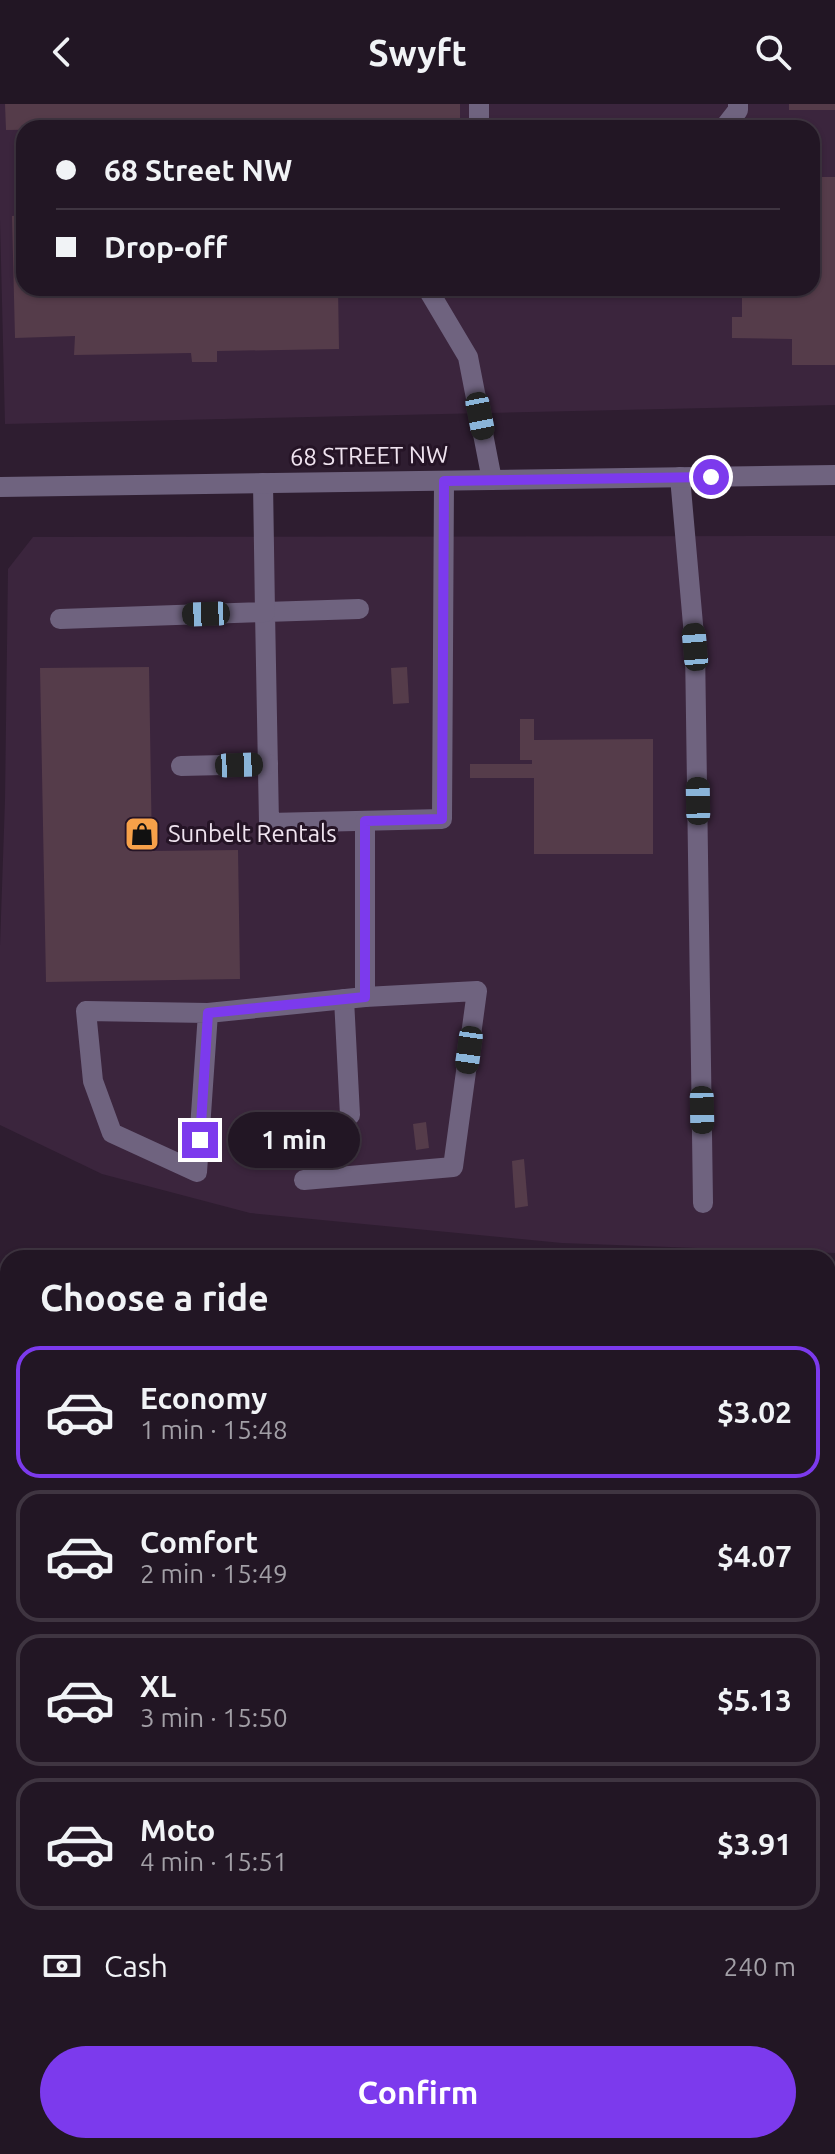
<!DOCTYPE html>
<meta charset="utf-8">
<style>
body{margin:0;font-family:Ubuntu,sans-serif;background:#2a1f2c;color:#f1f3f6;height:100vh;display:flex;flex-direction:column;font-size:30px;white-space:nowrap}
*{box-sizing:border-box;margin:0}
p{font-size:26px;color:#a29fa6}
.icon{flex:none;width:44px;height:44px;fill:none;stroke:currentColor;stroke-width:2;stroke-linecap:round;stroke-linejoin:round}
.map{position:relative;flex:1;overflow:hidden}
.panel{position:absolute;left:0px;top:1146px;width:836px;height:904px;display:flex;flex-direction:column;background:#221624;border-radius:24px 24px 0 0;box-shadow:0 2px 6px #0004,0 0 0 2px #3f3541}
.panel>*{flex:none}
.banner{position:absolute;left:16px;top:16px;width:804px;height:176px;border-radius:24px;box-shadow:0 2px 6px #0004,0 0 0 2px #3f3541;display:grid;align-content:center;height:176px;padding:0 40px;background:#221624}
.end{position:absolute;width:36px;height:36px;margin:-18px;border:10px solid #7c3aed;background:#fff;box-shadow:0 0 0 4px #fff}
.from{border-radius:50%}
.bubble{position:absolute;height:56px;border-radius:28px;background:#221624;box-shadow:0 2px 6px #0004,0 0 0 2px #3f3541;font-size:26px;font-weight:700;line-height:56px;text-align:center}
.car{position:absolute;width:24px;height:48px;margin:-24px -12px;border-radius:10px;box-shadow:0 0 6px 2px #0007;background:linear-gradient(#222 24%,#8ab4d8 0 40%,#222 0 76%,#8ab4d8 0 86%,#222 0)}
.banner b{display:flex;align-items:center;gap:28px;height:76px;font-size:30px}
.banner b+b{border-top:2px solid #3f3541}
.banner i{width:20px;height:20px;background:#f1f3f6}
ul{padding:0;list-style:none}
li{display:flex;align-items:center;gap:24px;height:132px;margin:0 16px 12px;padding:0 24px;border:4px solid #3f3541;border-radius:24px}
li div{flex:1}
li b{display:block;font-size:30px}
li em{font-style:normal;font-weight:700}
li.active{border-color:#7c3aed}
li>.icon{width:72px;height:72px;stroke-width:1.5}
h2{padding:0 40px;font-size:36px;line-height:96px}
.pay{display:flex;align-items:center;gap:20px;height:88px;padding:0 40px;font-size:30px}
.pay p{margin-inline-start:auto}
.primary-button{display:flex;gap:16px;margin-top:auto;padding:16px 40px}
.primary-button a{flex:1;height:92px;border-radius:48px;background:#7c3aed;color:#fff;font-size:32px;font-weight:700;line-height:92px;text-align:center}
header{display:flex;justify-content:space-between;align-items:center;height:104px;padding:0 40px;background:#221624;font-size:36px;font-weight:700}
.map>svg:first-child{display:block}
.built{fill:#3b253d;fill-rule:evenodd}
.building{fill:#553c4a}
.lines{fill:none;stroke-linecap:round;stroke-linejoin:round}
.path{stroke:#6a5a6b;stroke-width:5;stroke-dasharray:8 4;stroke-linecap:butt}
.service{stroke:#6f637f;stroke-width:20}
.minor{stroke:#6f637f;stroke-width:20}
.tram{stroke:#afa2b0;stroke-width:2}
.route{stroke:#7c3aed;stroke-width:10}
.labels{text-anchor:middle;stroke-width:6;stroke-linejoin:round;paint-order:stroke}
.street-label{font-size:24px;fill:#efe3ef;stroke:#251426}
.poi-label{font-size:24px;fill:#efe3ef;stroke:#251426;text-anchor:start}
</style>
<header><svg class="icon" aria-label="back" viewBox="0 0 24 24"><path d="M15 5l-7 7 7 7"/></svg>Swyft<svg class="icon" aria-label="search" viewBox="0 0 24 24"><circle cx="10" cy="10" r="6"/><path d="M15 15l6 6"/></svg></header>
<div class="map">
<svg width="835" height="2050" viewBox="0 0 835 2050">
<rect width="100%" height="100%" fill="#2e1d30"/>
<g class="built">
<path d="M0 0H835V301L5 320 0 116ZM24 24H812V184H24Z"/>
<polygon points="835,432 835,1149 562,1139 250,1109 102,1070 0,1021 0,842 5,696 8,465 33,433"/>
<polygon points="0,1358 8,1365 8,2042 828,2042 828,2024 835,2029 835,2050 0,2050"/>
</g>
<g class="building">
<polygon points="5,0 460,0 460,19 6,26"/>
<rect x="789" y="0" width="46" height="6"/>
<polygon points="812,73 835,73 835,261 792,261 792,235 732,234 732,213 742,213 742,184 812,184"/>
<polygon points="24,111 24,184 338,184 339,245 217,247 217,258 192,258 191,249 74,251 75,232 15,234 12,112"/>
<polygon points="149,563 152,747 238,746 240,875 46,878 40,564"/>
<polygon points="407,563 409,599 393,600 391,564"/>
<polygon points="520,615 534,615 534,636 653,635 653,750 534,750 534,674 470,674 470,660 532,660 532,656 520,656"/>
<polygon points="426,1018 429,1044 416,1046 413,1020"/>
<polygon points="524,1055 528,1102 515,1104 512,1057"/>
<polygon points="0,1608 8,1614 8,2019 0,2013"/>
<polygon points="828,2041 835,2046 835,2050 776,2050 765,2042"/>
<polygon points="40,2042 185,2042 179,2050 51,2050"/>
<polygon points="414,2042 429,2042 440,2050 408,2050"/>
</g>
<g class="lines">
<g class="path">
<polyline points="0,1314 8,1321"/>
<polyline points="828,2001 835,2006"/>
</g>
<g class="service">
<polyline points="479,24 479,0"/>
<polyline points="724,24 738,6 738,0"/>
<polyline points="427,184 468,253 492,376"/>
<polyline points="680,373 695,543 703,1099"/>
<polyline points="359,505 265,508 269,719 442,715 444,377"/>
<polyline points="60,515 265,508 263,379"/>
<polyline points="181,662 268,660"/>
<polyline points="344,895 350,1011"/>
<polyline points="208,909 197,1068 112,1029 93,977 86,907 208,909 365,893 365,717"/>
<polyline points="304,1076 453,1063 477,887 365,893"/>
<polyline points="0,1520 8,1525"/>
<polyline points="478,2042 488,2050"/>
<polyline points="688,2042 703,2050"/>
<polyline points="208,2050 216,2042"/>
<polyline points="338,2050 355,2042"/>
</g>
<polyline class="minor" points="0,383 835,371"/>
<g class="tram">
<polyline points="0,1181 8,1188"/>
<polyline points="0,1213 8,1220"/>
<polyline points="828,1883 835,1888"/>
<polyline points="828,1911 835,1916"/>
</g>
</g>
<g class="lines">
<polyline class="route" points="200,1036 208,909 365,893 365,717 442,715 444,377 711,373"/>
</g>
<defs>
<symbol id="shop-square" viewBox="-11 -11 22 22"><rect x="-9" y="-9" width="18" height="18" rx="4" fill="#f7a149" stroke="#251426"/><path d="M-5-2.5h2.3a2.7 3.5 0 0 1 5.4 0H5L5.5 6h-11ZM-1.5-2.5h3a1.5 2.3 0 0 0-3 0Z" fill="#111"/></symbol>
</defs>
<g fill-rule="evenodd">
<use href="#shop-square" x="122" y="710" width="40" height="40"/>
</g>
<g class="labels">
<g class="street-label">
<text transform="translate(369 352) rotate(-1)" y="8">68 STREET NW</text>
</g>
<g class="poi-label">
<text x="168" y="738">Sunbelt Rentals</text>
</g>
</g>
</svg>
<i class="end from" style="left:711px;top:373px"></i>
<i class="end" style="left:200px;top:1036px"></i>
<div class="bubble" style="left:228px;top:1008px;width:132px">1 min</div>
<i class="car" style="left:480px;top:312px;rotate:169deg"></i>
<i class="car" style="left:206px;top:510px;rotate:268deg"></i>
<i class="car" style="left:695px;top:543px;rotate:355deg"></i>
<i class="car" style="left:239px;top:661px;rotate:88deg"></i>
<i class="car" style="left:698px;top:697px;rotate:359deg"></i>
<i class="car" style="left:469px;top:946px;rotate:188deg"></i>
<i class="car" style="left:702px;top:1006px;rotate:179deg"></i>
<div class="banner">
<b><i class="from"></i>68 Street NW</b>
<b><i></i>Drop-off</b>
</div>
<section class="panel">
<h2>Choose a ride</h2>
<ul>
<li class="active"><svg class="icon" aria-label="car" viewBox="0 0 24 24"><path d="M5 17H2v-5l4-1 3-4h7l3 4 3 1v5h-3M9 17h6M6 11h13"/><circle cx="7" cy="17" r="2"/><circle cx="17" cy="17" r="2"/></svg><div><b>Economy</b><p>1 min · 15:48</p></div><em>$3.02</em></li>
<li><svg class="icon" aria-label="car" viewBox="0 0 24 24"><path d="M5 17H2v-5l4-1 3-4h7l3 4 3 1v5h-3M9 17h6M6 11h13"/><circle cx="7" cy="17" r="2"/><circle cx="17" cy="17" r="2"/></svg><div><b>Comfort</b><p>2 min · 15:49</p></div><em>$4.07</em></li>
<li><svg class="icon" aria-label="car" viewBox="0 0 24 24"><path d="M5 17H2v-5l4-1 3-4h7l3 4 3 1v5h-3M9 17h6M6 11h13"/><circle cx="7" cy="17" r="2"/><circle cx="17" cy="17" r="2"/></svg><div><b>XL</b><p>3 min · 15:50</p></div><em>$5.13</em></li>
<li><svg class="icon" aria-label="car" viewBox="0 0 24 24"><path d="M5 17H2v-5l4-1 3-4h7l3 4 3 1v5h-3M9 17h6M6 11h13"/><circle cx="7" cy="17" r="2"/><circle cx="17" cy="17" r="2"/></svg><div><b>Moto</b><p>4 min · 15:51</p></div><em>$3.91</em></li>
</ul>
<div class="pay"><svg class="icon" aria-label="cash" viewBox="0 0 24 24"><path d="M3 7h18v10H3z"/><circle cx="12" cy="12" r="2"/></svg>Cash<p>240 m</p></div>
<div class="primary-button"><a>Confirm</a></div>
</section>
</div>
